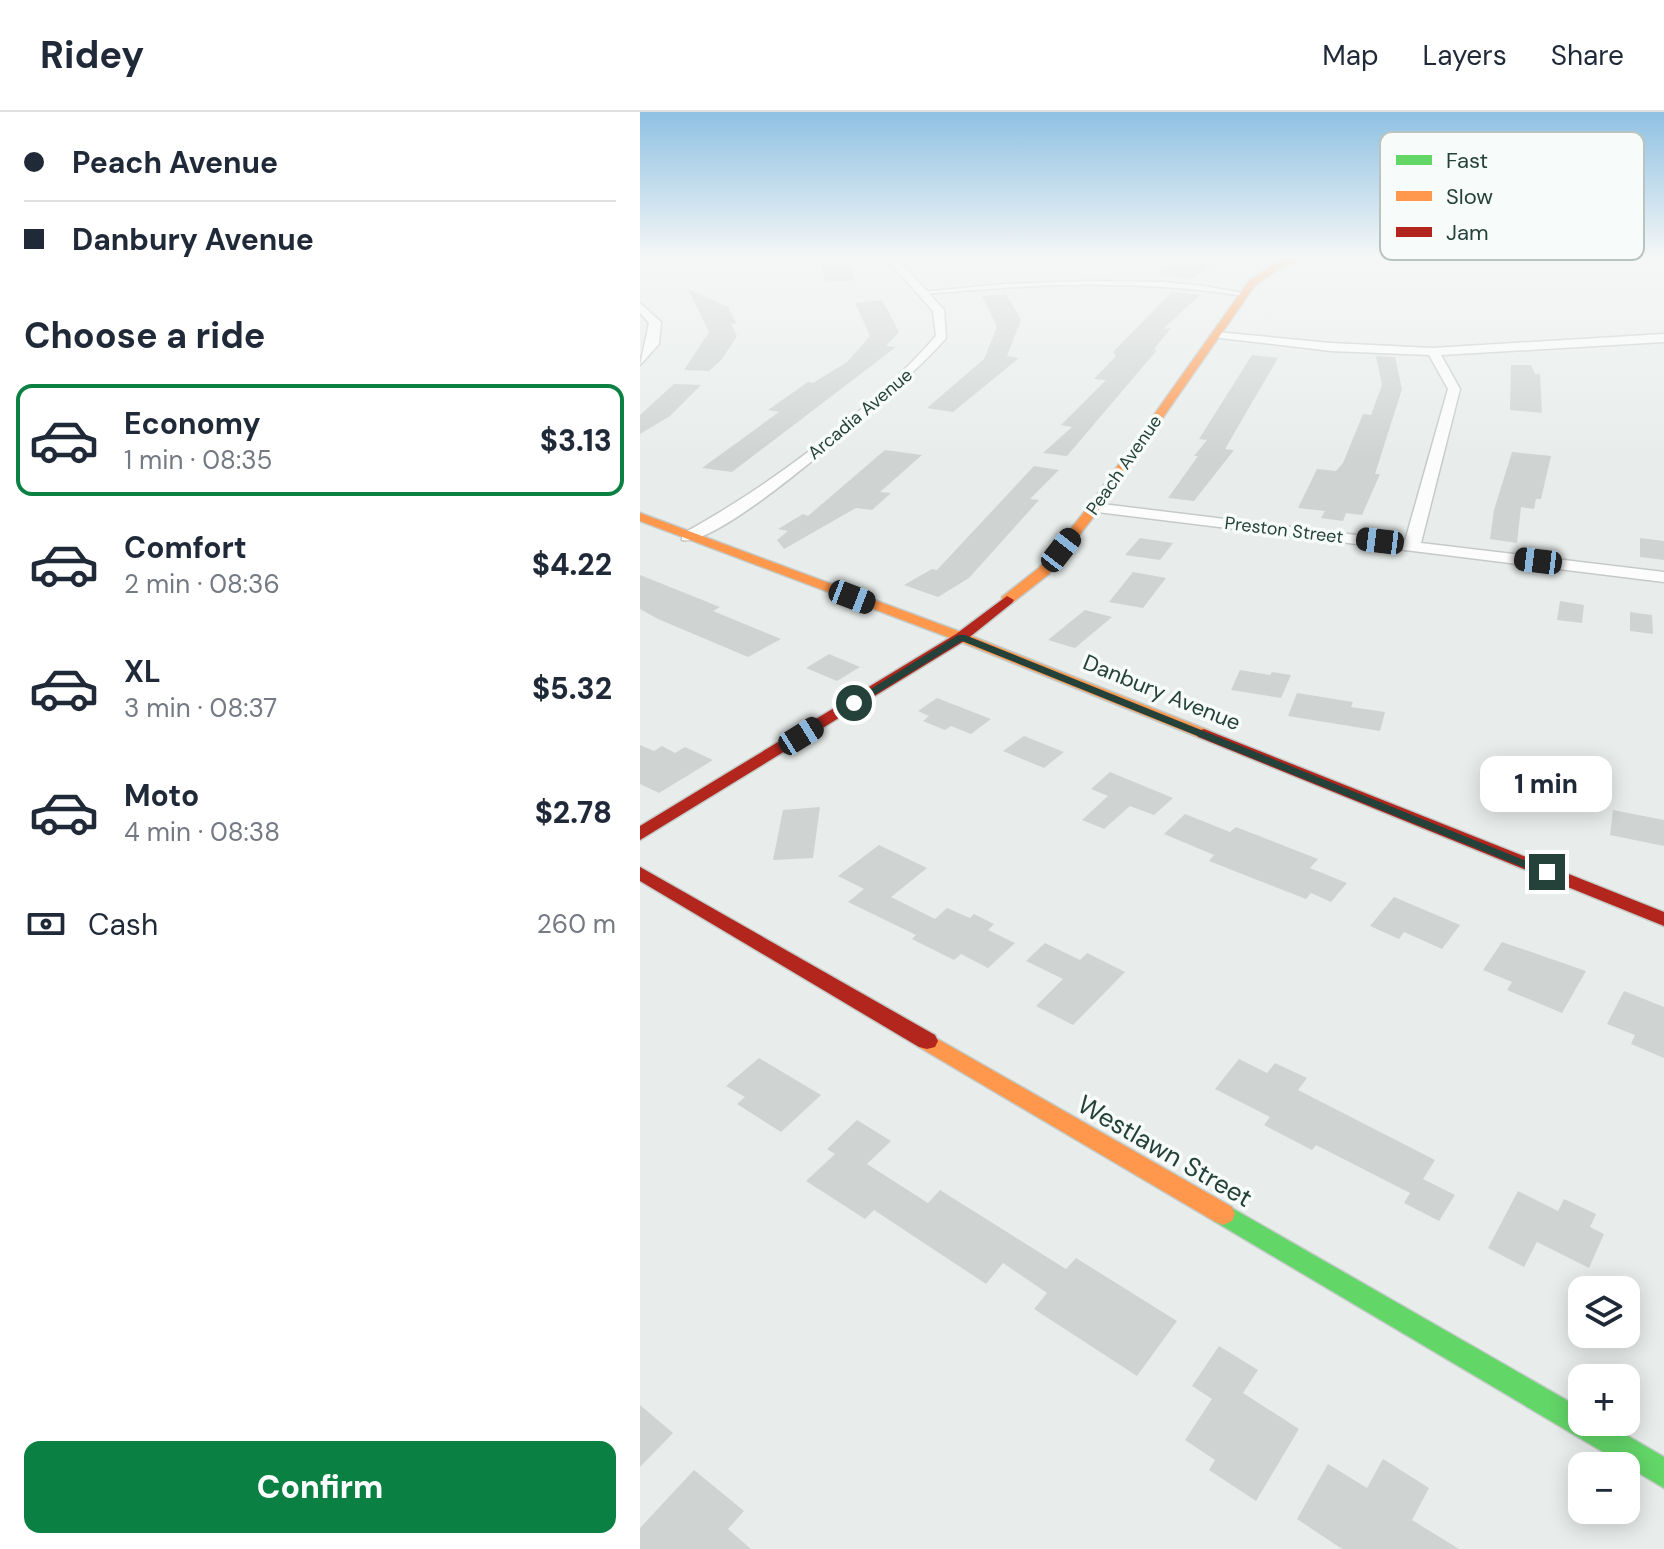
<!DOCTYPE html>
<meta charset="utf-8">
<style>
body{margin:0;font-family:"DM Sans",sans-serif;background:#f6f6f7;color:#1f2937;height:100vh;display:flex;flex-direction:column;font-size:30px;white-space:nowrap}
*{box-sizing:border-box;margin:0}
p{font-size:26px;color:#747a83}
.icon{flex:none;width:44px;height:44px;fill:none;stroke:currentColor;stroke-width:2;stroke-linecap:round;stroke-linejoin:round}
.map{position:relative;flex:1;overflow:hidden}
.side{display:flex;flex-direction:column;background:#fff;width:640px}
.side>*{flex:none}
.hud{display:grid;align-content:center;height:176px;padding:0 24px;background:#fff}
.tools{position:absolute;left:928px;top:1164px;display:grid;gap:16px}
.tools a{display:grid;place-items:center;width:72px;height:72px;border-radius:16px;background:#fff;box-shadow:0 4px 20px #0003;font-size:40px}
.end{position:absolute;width:36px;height:36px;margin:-18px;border:10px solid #24423a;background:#fff;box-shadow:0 0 0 4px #fff}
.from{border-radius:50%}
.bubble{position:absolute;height:56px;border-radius:16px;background:#fff;box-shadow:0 4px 20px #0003;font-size:26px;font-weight:800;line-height:56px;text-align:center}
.car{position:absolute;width:24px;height:48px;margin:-24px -12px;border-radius:10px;box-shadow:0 0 6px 2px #0007;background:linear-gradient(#222 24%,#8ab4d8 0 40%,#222 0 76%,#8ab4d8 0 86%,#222 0)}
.hud b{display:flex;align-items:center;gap:28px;height:76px;font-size:30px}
.hud b+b{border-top:2px solid #e0e1e3}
.hud i{width:20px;height:20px;background:#1f2937}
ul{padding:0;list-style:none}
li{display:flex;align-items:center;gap:24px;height:112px;margin:0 16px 12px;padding:0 8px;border:4px solid transparent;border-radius:16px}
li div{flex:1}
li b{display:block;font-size:30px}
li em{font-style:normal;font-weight:800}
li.active{border-color:#0b8043}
li>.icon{width:72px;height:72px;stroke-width:1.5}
h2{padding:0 24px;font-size:36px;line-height:96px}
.pay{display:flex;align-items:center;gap:20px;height:88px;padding:0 24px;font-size:30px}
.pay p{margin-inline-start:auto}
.action{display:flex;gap:16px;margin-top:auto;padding:16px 24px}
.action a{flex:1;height:92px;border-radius:16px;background:#0b8043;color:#fff;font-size:32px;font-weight:800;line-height:92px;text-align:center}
header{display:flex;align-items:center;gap:48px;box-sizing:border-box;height:112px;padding:0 40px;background:#fff;border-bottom:2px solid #e0e1e3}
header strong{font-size:38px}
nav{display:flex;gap:44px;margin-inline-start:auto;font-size:28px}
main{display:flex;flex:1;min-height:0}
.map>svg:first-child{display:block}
.building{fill:#cfd4d2}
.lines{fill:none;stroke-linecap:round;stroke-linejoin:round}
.lane-casing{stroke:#c5cac8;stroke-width:3}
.street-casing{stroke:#c5cac8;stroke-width:3}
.fast-casing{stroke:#c3cbc8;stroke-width:3}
.slow-casing{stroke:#c3cbc8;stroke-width:3}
.jam-casing{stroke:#c3cbc8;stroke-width:3}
.lane{fill:#fcfcfc;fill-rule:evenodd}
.street{fill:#fcfcfc;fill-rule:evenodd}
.fast{fill:#63d668;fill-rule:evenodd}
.slow{fill:#ff974d;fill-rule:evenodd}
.jam{fill:#b3261e;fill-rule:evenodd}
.route{fill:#24423a}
.labels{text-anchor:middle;stroke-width:7;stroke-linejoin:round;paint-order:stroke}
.far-street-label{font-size:18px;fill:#24423a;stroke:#f7fbf9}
.street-label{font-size:22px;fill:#24423a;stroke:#f7fbf9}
.near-street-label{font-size:26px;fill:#24423a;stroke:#f7fbf9}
.key{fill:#f7fbf9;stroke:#b8c4c0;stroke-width:2}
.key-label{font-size:22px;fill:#24423a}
</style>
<header>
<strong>Ridey</strong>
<nav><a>Map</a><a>Layers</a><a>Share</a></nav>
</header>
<main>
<section class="side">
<div class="hud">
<b><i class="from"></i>Peach Avenue</b>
<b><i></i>Danbury Avenue</b>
</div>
<h2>Choose a ride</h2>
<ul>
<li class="active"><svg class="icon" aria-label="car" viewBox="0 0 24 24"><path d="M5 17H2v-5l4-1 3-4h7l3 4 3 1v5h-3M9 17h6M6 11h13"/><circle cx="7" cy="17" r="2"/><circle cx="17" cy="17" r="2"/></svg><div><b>Economy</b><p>1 min · 08:35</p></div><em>$3.13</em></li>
<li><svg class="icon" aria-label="car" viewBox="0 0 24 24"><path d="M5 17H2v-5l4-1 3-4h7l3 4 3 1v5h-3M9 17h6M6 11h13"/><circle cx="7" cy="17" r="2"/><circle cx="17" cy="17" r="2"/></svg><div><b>Comfort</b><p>2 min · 08:36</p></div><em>$4.22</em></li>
<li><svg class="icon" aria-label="car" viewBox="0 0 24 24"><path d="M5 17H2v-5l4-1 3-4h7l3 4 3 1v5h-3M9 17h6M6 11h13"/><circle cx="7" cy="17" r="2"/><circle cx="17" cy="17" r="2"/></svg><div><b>XL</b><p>3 min · 08:37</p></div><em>$5.32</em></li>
<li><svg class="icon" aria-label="car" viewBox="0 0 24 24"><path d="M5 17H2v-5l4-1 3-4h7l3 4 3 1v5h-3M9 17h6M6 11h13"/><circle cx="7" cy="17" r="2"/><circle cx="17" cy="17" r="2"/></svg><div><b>Moto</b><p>4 min · 08:38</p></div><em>$2.78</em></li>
</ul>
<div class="pay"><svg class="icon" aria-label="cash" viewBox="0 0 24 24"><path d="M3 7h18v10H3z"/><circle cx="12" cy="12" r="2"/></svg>Cash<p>260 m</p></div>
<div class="action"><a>Confirm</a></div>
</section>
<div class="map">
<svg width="1024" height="1437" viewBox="0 0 1024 1437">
<rect width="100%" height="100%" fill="#e8edeb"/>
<g class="building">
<polygon points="179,145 208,145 215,169 185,169"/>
<polygon points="546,145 554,145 571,155 551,167 518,162"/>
<polygon points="48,177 88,195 96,211 91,212 97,224 82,247 69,259 44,258 69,220"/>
<polygon points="532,180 560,183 523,217 531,216 514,237 517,238 427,344 403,341 432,315 421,313 466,268 454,267 476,244 473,240"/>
<polygon points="366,182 381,208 367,244 379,246 313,300 287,296 344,247 357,215 342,184"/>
<polygon points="242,188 259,220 246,234 256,235 92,360 62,356 139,300 128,298 168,270 173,271 207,250 230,224 215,191"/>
<polygon points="612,243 638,246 585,337 594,338 554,389 528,386 558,344 554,344 567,328 559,327"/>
<polygon points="736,244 755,245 762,277 735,362 740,362 722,403 706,401 703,409 681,406 685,399 658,396 677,357 696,359 703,351 723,302 731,303 742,273"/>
<polygon points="871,253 891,253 895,262 900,262 902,301 870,298"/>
<polygon points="34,272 61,273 30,304 0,322 0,303"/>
<polygon points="245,338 282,343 240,380 251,381 232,398 216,396 144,437 137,428 148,419 138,417 163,402 168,404"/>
<polygon points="872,340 911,344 901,387 896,387 894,397 881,395 877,431 850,427 854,398"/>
<polygon points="394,354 419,358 390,387 399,388 329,466 298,485 264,473 292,457 297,458"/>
<polygon points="500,426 533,431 520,448 485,443"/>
<polygon points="1000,426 1024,429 1024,448 1000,445"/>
<polygon points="493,460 526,466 503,496 469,490"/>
<polygon points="0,463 80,495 73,499 141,527 108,545 18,507 0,497"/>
<polygon points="920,489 944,493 942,511 917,508"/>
<polygon points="445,498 472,505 435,536 408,528"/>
<polygon points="990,500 1012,503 1013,522 990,519"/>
<polygon points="189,542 220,555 197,569 166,556"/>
<polygon points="600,558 630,563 632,560 651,563 641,586 591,578"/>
<polygon points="657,581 713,590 711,595 745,600 740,619 648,604"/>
<polygon points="297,586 351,607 331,622 311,614 305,618 283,609 289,604 278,599"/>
<polygon points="384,624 424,640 404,656 363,639"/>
<polygon points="0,633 14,639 22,634 35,641 45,635 73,648 19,681 0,672"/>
<polygon points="880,659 948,671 946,697 875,684"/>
<polygon points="470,660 533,686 514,703 490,694 464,717 442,708 468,684 451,677"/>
<polygon points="180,695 173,746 133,748 143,698"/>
<polygon points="973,698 1024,708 1024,734 970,723"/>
<polygon points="545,702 590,720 596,715 678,747 670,756 707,771 691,790 671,781 666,787 569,749 574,743 524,722"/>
<polygon points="239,733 287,756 251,785 295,807 307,796 330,806 334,802 354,812 348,818 375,831 348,856 321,842 314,848 272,827 276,823 208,790 224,777 198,764"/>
<polygon points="754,785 820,813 802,837 764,820 759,827 730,814"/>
<polygon points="862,830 946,859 922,901 867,878 872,870 843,858"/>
<polygon points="405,831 440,848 447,841 485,860 433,913 396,894 423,867 386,849"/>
<polygon points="984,879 1024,895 1024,946 991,932 995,923 967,912"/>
<polygon points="119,946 181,983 141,1020 97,992 105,985 86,974"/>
<polygon points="599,947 627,961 635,951 667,966 658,978 795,1048 783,1067 815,1083 799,1109 764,1091 770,1081 676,1033 672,1038 624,1013 630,1005 575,977"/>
<polygon points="217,1008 251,1029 227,1052 288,1091 300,1078 426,1157 436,1146 537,1209 497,1264 394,1197 407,1181 363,1151 346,1172 234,1098 225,1107 166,1069 195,1042 187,1037"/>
<polygon points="878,1079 918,1099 924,1087 956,1102 950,1115 964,1122 949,1156 897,1130 884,1155 848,1136"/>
<polygon points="579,1234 618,1258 603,1281 659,1317 616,1389 569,1358 575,1348 545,1328 572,1287 552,1274"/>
<polygon points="0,1293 33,1321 0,1355"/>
<polygon points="743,1347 789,1376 772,1408 819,1437 702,1437 657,1407 688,1352 727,1376"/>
<polygon points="54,1358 104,1399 88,1417 111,1437 0,1437 0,1416"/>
</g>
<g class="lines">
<defs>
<path id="lane" d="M444 169 524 170 564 174 607 182 604 184C495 167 394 172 285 182L282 180 365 172Z"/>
<g id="street">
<path d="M245 145H256L304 198 306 226C275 263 83 437 42 428V422C130 374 231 298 296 224L293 199Z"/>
<polygon points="0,191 21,210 19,232 0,253 9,211 0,201"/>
<polygon points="576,220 691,231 793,236 1024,222 1024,230 801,243 820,277 781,431 1024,460 1024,470 449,399 446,396 454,391 765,429 808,277 789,243 691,239 572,225 570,223"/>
</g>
<polygon id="fast" points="583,1091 942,1297 942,1310 964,1310 1024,1345 1024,1376 574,1109 571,1102 574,1095"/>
<g id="slow">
<polygon points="653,145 666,145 645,153 615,173 458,399 409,462 372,491 362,491 362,485 399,456 450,393 609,169 639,149"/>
<polygon points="0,401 326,522 570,619 572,622 570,625 558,625 316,528 0,409"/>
<polygon points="287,921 592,1095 595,1102 592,1109 583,1113 574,1109 279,935 276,929 279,923"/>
</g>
<g id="jam">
<polygon points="367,484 374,488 372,491 326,528 0,728 0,714 316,522"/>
<polygon points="564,617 1024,800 1024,814 558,625 556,622 558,619"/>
<polygon points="0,755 295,923 298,929 295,935 287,937 279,935 0,769"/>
</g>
</defs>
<use href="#lane" class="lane-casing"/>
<use href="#street" class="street-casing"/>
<use href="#fast" class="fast-casing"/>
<use href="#slow" class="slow-casing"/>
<use href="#jam" class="jam-casing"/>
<use href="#lane" class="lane"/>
<use href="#street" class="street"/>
<use href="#fast" class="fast"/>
<use href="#slow" class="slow"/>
<use href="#jam" class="jam"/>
</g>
<linearGradient id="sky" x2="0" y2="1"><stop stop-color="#8fc1e3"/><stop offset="0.42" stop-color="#f5f7f6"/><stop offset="1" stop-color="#f5f7f6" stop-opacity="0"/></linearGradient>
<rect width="1024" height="346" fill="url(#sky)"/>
<polygon class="route" points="318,523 325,523 914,760 902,763 322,529 218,593 208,591"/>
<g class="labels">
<g class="far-street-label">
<text transform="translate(220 302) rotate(-40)" y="6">Arcadia Avenue</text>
<text transform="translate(484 353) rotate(-55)" y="6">Peach Avenue</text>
<text transform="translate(644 418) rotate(7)" y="6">Preston Street</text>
</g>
<g class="street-label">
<text transform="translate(522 580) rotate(22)" y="8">Danbury Avenue</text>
</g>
<g class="near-street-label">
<text transform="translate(525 1039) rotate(30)" y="9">Westlawn Street</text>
</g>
</g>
<rect x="740" y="20" width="264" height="128" rx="12" class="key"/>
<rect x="756" y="43" width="36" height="10" fill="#63d668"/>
<rect x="756" y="79" width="36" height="10" fill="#ff974d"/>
<rect x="756" y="115" width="36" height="10" fill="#b3261e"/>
<g class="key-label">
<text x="806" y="56">Fast</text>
<text x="806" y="92">Slow</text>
<text x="806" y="128">Jam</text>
</g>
</svg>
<div class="tools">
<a><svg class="icon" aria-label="layers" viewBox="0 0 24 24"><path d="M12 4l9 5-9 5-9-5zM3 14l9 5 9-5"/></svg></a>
<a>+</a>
<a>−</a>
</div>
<i class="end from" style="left:214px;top:591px"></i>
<i class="end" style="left:907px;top:760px"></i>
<div class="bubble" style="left:840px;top:644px;width:132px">1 min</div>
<i class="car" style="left:740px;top:429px;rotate:277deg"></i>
<i class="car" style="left:421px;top:438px;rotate:38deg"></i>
<i class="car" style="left:898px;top:449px;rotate:277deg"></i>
<i class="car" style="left:212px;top:485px;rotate:111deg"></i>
<i class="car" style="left:161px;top:624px;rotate:58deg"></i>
</div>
</main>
